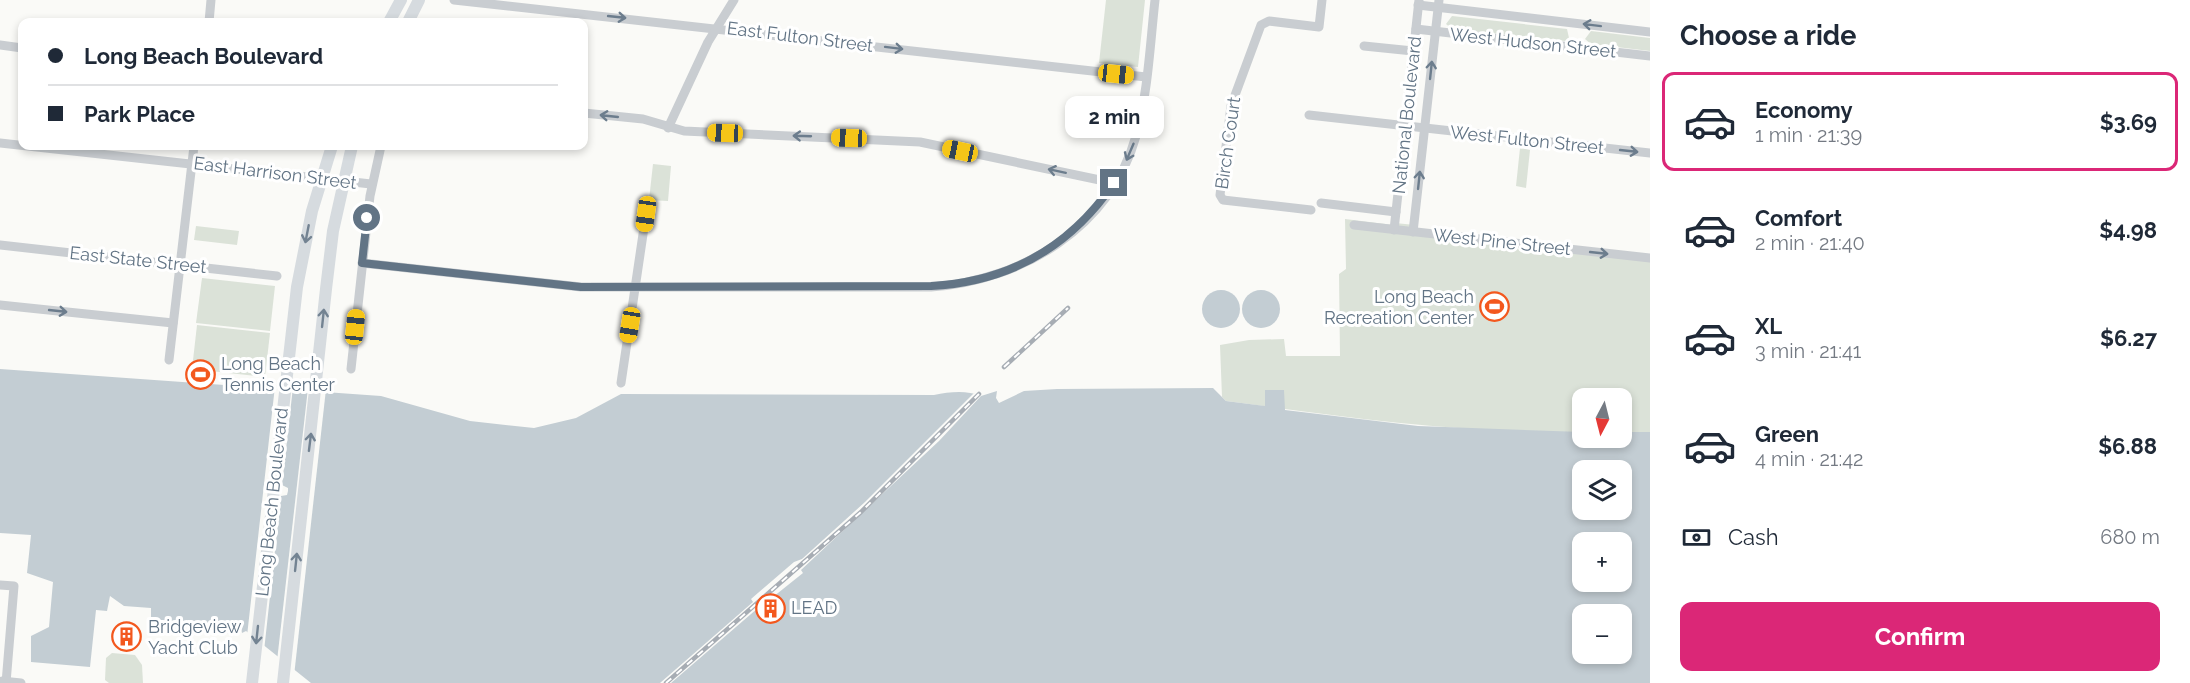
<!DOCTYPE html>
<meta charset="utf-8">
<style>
body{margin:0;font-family:Raleway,sans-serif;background:#f6f6f7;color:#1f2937;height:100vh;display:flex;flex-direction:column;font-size:22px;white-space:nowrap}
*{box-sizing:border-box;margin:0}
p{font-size:20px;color:#747a83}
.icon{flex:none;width:33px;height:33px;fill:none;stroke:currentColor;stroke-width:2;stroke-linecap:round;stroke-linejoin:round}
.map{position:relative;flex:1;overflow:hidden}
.panel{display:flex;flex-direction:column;background:#fff;width:540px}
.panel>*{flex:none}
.banner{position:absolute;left:18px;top:18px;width:570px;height:132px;border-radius:12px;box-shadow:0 3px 9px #0003;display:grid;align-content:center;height:132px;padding:0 30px;background:#fff}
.needle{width:39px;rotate:187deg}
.fabs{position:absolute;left:1572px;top:388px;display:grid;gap:12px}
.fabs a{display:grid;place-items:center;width:60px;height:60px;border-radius:12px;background:#fff;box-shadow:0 3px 9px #0003;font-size:30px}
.end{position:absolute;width:27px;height:27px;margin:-14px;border:8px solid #627485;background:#fff;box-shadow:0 0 0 3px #fff}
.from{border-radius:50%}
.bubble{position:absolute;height:42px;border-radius:12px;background:#fff;box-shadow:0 3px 9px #0003;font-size:20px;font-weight:700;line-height:42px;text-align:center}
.car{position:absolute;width:18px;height:36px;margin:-18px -9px;border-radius:8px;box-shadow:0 0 4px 2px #0007;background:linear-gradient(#f5c518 24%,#345 0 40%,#f5c518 0 76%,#345 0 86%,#f5c518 0)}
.banner b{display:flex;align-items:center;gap:21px;height:57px;font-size:22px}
.banner b+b{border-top:2px solid #e0e1e3}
.banner i{width:15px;height:15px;background:#1f2937}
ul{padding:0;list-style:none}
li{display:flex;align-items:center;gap:18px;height:99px;margin:0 12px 9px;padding:0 18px;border:3px solid transparent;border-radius:12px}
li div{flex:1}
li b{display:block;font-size:22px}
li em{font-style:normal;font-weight:700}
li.active{border-color:#db2777}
li>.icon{width:54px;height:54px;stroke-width:1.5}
h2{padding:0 30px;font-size:27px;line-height:72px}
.pay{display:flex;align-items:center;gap:15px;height:66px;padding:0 30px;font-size:22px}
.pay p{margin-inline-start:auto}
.button{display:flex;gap:12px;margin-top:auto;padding:12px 30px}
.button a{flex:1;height:69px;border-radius:12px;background:#db2777;color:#fff;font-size:24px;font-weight:700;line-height:69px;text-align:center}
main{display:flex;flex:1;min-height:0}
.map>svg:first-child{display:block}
.green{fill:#dbe2d8}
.water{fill:#c3cdd3;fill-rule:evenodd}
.pier{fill:#fafaf7}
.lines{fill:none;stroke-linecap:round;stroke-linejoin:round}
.minor{stroke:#c9cdd1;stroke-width:9}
.major{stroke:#d6dbdf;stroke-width:12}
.rail-casing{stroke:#a7adb4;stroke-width:4.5}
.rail{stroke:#fff;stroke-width:2;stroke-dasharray:7;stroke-linecap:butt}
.oneway{stroke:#6c7d8d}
.oneway2{stroke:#738392}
.route{stroke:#627485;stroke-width:8}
.labels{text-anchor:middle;stroke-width:6;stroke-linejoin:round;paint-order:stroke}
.street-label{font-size:18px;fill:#627485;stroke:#fff}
.poi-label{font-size:18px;fill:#627485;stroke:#fff;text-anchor:start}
</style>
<main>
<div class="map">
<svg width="1650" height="683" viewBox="0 0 1650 683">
<rect width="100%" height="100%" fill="#fafaf7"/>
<g class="green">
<polygon points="1106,0 1145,0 1138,67 1099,63"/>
<polygon points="1452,16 1567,29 1569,38 1565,41 1452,29 1446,24"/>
<polygon points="1591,31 1650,38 1650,51 1591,44 1585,39"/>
<polygon points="1520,148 1530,150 1526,188 1516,186"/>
<polygon points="653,164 671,166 668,201 649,200"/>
<path d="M1345 219 1394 225 1395 223 1415 225 1414 231 1650 257V432H1622V399H1582V432C1462 434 1344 417 1226 401L1222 397 1220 345 1249 340 1284 339 1286 356H1340L1339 274 1346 269Z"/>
<polygon points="196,226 239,231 237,245 194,240"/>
<polygon points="202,278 275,286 270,331 196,323"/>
<polygon points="197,325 270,333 265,377 192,369"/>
<polygon points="112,653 135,655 142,665 143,683 109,683 105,680 106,658"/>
</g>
<g class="water">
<circle cx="1221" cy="309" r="19"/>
<circle cx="1261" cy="309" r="19"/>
<path d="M0 369 381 396 470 421 534 428 576 418 621 394 934 395C950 392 966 390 981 396L997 391 996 398 999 403 1024 391 1057 389 1213 388 1226 401 1265 406V390H1284L1285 410 1418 426 1582 432V438H1622V432H1650V683H311L246 631 242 633 241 627 232 626V636L218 627 151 619V608L124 606 110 596 107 611 96 610 90 667 31 662V636L49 627 53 582 27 573 31 535 0 533ZM1582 471H1622V510H1582ZM1582 543H1622V582H1582ZM1582 615H1622V654H1582Z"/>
</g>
<g class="pier">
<polygon points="275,386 293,387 282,485 288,488 288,491 287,495 281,496 264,651 247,636"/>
<polygon points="308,388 326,389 294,676 277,661"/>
<polygon points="974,393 981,396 939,441 801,570 803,573 773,597 780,606 767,617 758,608 671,683 660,683 753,602 751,599 794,562 802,559 865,502"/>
</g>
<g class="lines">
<g class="minor">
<polyline points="454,0 1146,77"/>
<polyline points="1418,5 1650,32"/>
<polyline points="209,22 211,0"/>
<polyline points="1416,29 1650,56"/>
<polyline points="0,45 22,48"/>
<polyline points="1364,46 1413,51"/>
<polyline points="584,113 643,119 684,131 920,142 1114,183"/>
<polyline points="1309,115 1650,153"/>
<polyline points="668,128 708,42 734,0"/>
<polyline points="0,143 371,184"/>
<polyline points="1321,203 1396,212"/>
<polyline points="1311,210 1223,200 1220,195 1231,106 1261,25 1269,21 1319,27 1322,0"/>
<polyline points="1354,225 1650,258"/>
<polyline points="1394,230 1419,0"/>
<polyline points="1413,232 1439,0"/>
<polyline points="0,245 277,276"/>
<path d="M362 263 581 287H931C1021 281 1110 228 1136 136 1148 93 1150 45 1155 0"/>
<polyline points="0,305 173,323"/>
<polyline points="169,360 194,146"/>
<polyline points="351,369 370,196 381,146"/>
<polyline points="621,383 646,214"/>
<polyline points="0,585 14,586 6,683"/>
<polyline points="2,681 21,683"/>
</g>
<g class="major">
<polyline points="389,22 401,0"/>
<polyline points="408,22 419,0"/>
<polyline points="252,683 297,287 312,211 332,146"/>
<polyline points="283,683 326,289 333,231 352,146"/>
</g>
<defs>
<g id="rail">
<polyline points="1004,367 1068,308"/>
<polyline points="666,683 861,512 979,394"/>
</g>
</defs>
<use href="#rail" class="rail-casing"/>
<use href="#rail" class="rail"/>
</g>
<defs><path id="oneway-shaft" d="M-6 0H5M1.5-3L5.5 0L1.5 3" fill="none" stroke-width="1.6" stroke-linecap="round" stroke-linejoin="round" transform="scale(1.5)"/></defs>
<g class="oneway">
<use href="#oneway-shaft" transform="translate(617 17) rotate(6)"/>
<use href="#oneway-shaft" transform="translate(1592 25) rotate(-173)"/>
<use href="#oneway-shaft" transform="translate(894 48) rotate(7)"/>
<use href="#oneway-shaft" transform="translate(1431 70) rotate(-84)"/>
<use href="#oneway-shaft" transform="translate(609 116) rotate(-174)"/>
<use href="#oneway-shaft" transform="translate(802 136) rotate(-178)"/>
<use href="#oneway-shaft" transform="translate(1629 151) rotate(6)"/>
<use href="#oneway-shaft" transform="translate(1130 152) rotate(113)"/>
<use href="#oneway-shaft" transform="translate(1057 171) rotate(-168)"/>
<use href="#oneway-shaft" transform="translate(1419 180) rotate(-84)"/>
<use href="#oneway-shaft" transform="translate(1599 253) rotate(6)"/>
<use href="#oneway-shaft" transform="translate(58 311) rotate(6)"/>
</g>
<g class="oneway2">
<use href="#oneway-shaft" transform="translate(307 234) rotate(101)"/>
<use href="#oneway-shaft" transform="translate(323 318) rotate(-84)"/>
<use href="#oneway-shaft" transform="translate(310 442) rotate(-83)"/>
<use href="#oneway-shaft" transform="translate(296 562) rotate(-84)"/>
<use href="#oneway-shaft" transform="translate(257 635) rotate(96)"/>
</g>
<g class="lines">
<path class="route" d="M367 218 362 263 581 287 931 286C1008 282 1070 247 1114 183"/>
</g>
<defs>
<symbol id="stadium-ring" viewBox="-11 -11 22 22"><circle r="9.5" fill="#fff" stroke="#f3581e" stroke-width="1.5"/><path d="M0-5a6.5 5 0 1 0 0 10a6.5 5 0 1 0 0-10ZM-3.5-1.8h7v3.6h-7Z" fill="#f3581e"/></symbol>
<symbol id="building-ring" viewBox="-11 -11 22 22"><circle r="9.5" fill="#fff" stroke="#f3581e" stroke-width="1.5"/><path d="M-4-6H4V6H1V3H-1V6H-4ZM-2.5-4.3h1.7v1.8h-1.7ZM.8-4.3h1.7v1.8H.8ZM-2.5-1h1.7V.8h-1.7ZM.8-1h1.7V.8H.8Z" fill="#f3581e"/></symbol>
</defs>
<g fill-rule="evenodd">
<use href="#stadium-ring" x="1478" y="290" width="33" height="33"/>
<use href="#stadium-ring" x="184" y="358" width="33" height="33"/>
<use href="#building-ring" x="754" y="592" width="33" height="33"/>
<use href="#building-ring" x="110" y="620" width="33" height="33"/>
</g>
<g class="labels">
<g class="street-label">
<text transform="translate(800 37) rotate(7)" y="6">East Fulton Street</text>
<text transform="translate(1533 43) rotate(6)" y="6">West Hudson Street</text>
<text transform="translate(1407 115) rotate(-84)" y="6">National Boulevard</text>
<text transform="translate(1527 140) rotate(6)" y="6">West Fulton Street</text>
<text transform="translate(1228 143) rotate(-82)" y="6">Birch Court</text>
<text transform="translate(275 173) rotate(7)" y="6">East Harrison Street</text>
<text transform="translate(1502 242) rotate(6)" y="6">West Pine Street</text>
<text transform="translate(138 260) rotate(6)" y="6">East State Street</text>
<text transform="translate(272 502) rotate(-84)" y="6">Long Beach Boulevard</text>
</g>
<g class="poi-label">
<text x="1474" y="303" text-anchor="end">Long Beach<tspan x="1474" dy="21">Recreation Center</tspan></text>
<text x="221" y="370">Long Beach<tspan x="221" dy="21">Tennis Center</tspan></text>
<text x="791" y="614">LEAD</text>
<text x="148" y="633">Bridgeview<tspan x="148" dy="21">Yacht Club</tspan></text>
</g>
</g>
</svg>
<div class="fabs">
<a><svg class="needle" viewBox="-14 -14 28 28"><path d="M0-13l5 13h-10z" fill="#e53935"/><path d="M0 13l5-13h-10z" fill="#747a83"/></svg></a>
<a><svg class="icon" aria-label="layers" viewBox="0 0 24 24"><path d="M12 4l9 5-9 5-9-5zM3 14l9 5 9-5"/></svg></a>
<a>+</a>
<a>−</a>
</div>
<i class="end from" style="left:367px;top:218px"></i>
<i class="end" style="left:1114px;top:183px"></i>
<div class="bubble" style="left:1065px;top:96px;width:99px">2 min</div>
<i class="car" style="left:1116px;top:74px;rotate:96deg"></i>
<i class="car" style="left:725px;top:133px;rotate:272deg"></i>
<i class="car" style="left:849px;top:138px;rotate:272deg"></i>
<i class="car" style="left:960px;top:151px;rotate:282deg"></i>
<i class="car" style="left:646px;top:214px;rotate:188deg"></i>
<i class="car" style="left:630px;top:325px;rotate:189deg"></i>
<i class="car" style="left:355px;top:327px;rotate:6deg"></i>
<div class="banner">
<b><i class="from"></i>Long Beach Boulevard</b>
<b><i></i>Park Place</b>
</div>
</div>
<section class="panel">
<h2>Choose a ride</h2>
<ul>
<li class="active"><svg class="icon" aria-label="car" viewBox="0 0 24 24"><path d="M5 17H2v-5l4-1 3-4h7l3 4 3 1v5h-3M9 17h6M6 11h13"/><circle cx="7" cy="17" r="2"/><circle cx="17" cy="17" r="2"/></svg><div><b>Economy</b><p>1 min · 21:39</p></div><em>$3.69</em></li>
<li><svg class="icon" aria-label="car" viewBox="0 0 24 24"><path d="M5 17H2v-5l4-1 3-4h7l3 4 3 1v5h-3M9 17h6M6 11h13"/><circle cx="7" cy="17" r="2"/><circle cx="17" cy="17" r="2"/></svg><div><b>Comfort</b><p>2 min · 21:40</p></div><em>$4.98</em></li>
<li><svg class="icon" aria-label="car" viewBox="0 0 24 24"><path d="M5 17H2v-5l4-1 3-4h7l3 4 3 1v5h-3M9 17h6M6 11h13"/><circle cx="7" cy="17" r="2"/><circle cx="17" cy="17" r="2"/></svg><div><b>XL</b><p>3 min · 21:41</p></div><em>$6.27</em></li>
<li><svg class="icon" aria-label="car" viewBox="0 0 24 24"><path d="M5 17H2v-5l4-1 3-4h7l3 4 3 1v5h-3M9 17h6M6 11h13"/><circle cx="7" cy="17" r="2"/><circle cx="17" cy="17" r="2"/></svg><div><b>Green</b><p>4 min · 21:42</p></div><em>$6.88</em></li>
</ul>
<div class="pay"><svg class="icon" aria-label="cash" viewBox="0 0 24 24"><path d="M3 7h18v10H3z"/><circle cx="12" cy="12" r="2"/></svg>Cash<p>680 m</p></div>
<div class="button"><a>Confirm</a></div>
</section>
</main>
